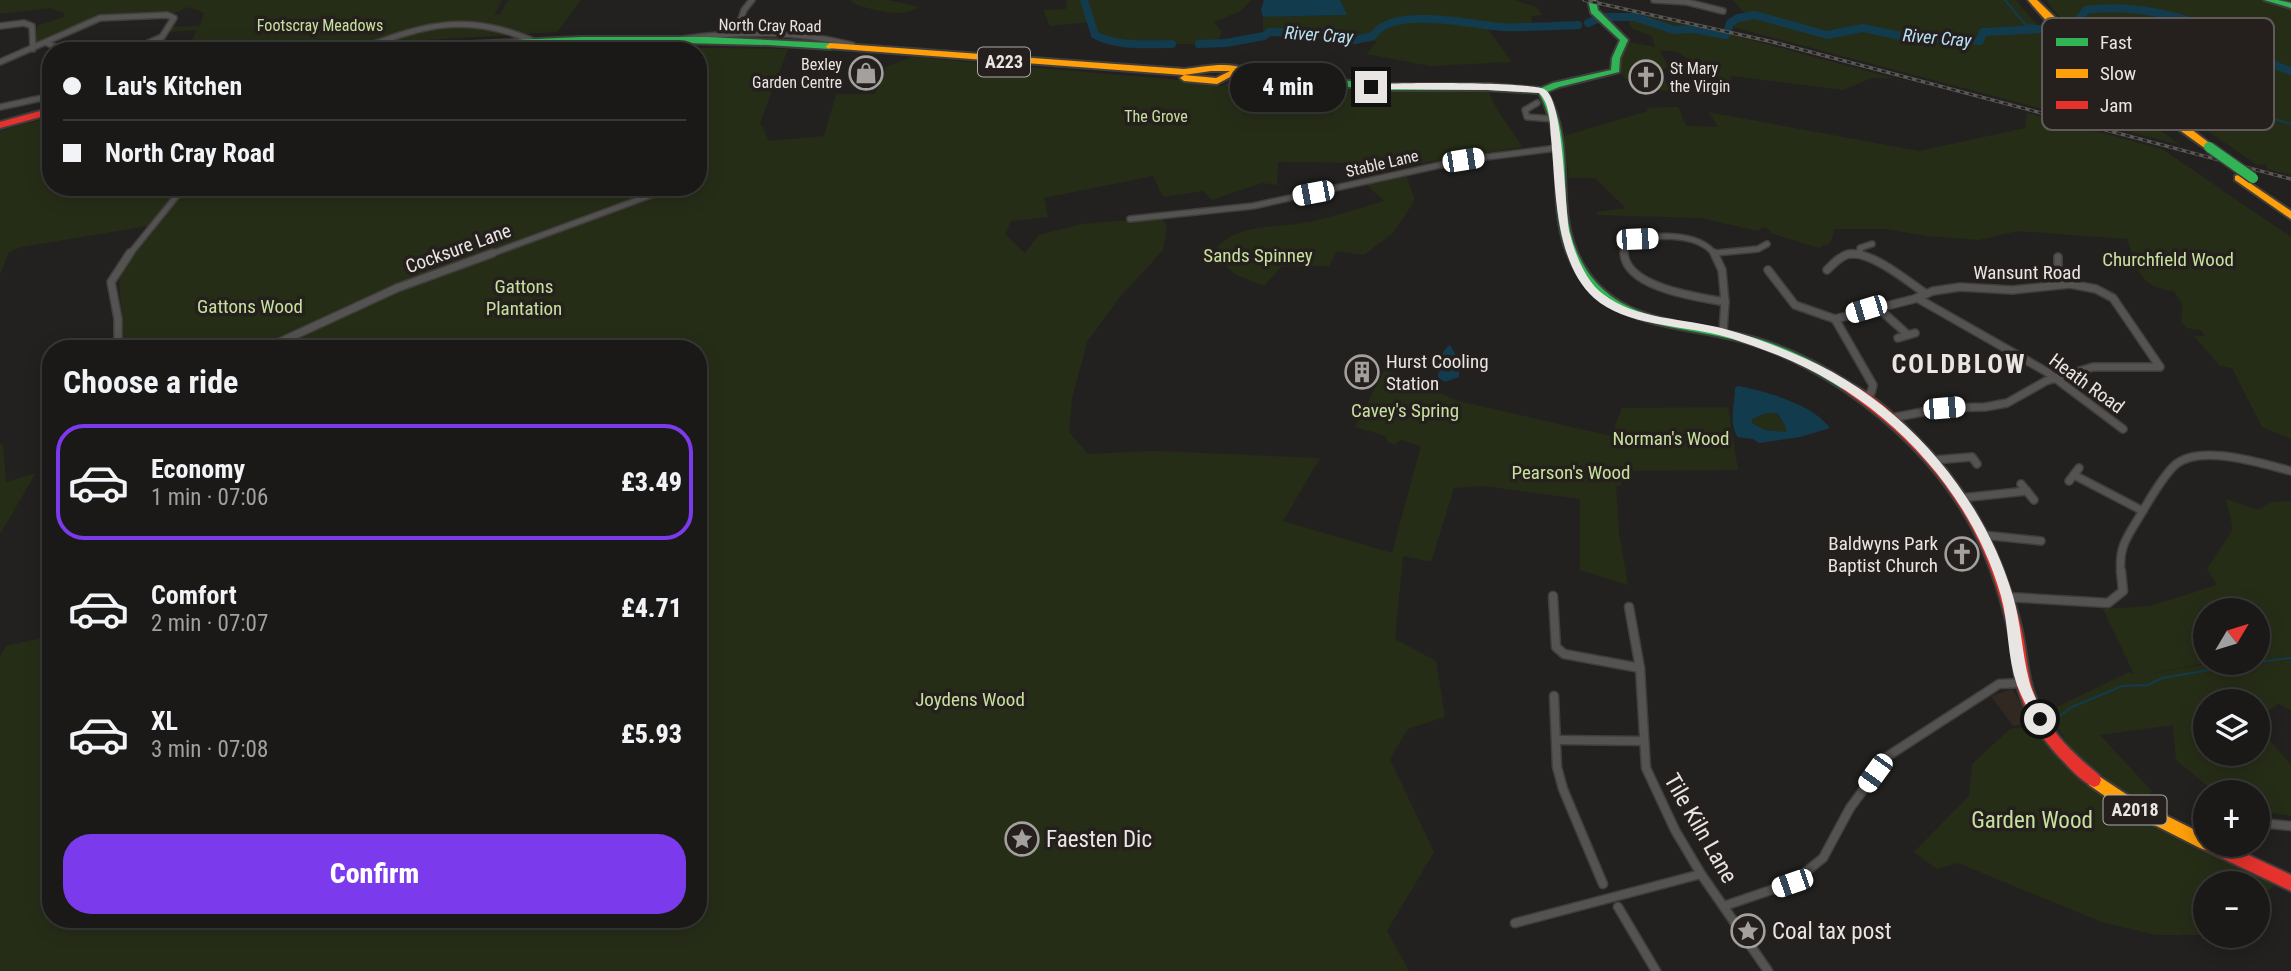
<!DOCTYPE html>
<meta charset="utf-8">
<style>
body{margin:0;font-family:"Roboto Condensed",sans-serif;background:#232220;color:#f1f3f6;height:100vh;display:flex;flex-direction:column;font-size:26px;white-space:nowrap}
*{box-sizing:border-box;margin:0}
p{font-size:23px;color:#9fa0a1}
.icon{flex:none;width:38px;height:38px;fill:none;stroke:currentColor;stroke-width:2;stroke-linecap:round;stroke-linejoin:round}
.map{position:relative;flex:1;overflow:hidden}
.sheet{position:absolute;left:42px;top:340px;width:665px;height:588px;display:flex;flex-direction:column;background:#1a1917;border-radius:28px;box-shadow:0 4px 18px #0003,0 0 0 2px #383836}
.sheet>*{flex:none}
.top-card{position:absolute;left:42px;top:42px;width:665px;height:154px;border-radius:28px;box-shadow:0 4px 18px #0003,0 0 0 2px #383836;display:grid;align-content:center;height:154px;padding:0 21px;background:#1a1917}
.needle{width:46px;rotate:52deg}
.controls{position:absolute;left:2193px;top:598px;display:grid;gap:14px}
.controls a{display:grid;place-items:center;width:77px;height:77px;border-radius:50%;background:#1a1917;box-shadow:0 4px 18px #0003,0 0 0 2px #383836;font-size:35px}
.end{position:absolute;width:32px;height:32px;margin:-16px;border:9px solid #e8e5e3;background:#111;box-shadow:0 0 0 4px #111}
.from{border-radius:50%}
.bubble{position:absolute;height:49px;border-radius:24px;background:#1a1917;box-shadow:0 4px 18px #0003,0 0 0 2px #383836;font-size:23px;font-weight:800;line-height:49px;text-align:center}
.car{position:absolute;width:21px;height:42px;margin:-21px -10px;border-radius:9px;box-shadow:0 0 5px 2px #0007;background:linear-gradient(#fff 24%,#345 0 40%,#fff 0 76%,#345 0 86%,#fff 0)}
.top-card b{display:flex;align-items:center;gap:24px;height:66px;font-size:26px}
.top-card b+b{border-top:2px solid #383836}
.top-card i{width:18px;height:18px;background:#f1f3f6}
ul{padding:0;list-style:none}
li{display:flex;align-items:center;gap:21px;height:116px;margin:0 14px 10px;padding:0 7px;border:4px solid transparent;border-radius:28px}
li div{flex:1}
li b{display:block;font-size:26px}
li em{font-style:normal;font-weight:800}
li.selected{border-color:#7c3aed}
li>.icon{width:63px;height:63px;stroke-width:1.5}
h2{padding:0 21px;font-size:32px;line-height:84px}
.cta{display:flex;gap:14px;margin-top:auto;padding:14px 21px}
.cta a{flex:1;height:80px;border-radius:28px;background:#7c3aed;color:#fff;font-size:28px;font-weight:800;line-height:80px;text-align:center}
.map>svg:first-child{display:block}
.built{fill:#302821}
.green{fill:#262d17;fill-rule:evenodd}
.water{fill:#123b4e;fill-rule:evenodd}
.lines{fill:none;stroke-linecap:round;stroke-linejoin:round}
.stream{stroke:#123b4e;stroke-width:2}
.river{stroke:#123b4e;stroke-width:8}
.street-far2-casing{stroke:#403e3d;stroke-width:8}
.street-far1-casing{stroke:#403e3d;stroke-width:10}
.street-casing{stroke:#403e3d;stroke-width:11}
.fast-casing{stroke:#403e3d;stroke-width:4}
.slow-casing{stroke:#403e3d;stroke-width:4}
.jam-casing{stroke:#403e3d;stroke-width:4}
.street-far2{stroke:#555352;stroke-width:5}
.street-far1{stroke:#555352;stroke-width:7}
.street{stroke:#555352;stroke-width:8}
.fast{fill:#30b455;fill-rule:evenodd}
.slow{fill:#ff9f0a;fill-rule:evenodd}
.jam{fill:#e5322d;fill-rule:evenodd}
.rail-casing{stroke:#5a5856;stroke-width:3.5}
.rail{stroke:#25201d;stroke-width:2;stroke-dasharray:4.5;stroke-linecap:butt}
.fast-bridge-casing{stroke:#403e3d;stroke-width:13;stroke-linecap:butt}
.fast-bridge{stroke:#30b455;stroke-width:10}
.route{fill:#e8e5e3}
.labels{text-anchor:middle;stroke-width:7;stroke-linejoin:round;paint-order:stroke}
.far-park-label{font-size:16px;fill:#c6e09e;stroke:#25201d}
.far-street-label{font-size:16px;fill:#e8e5e3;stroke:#25201d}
.far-poi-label{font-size:16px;fill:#e8e5e3;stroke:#25201d;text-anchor:end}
.far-water-label{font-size:18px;font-style:italic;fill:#b8e2fa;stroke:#25201d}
.shield{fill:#25201d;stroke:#aeaaa8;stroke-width:2}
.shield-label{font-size:18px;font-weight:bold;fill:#e8e5e3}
.street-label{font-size:19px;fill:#e8e5e3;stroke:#25201d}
.park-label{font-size:19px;fill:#c6e09e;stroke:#25201d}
.poi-label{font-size:19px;fill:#e8e5e3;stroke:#25201d;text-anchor:start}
.near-park-label{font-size:23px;fill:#c6e09e;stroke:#25201d}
.near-street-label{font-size:23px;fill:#e8e5e3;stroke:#25201d}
.near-poi-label{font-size:23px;fill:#e8e5e3;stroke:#25201d;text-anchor:start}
.district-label{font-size:26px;font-weight:bold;letter-spacing:2px;fill:#e8e5e3;stroke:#25201d}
.key{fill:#25201d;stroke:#605b58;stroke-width:2}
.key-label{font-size:19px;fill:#e8e5e3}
</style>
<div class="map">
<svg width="2291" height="971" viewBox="0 0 2291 971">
<rect width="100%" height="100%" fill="#23211f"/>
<polygon class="built" points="2012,689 2034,723 2013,726 1991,696"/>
<g class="green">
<polygon points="0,0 502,0 494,15 500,14 508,0 581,0 557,32 378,43 454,23 366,44 308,51 224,51 226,43 188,47 197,30 169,32 172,27 200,26 204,13 189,7 172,14 107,16 36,44 37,26 64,17 64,13 50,8 0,14"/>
<path d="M853 0H888L919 7C900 19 870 10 851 2Z"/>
<polygon points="1067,0 1251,0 1241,11 1214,22 1221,31 1218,44 1115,44 1095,35 1091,22 1050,26 1043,10 1066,9"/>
<polygon points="1340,0 1514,0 1537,7 1542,15 1531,16 1532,25 1484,24 1512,62 1430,66 1367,54 1377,41 1344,43 1263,30 1263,17 1346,15"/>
<polygon points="1733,0 2016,0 2041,29 2048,33 2052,42 2106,90 2180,145 1733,27 1745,14"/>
<polygon points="2046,0 2264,0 2291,7 2291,175 2267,169 2266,164 2258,165 2149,92 2073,33 2078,32 2077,24 2065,25"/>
<path d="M1645 15 1725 33 1911 83 1890 78H1872L1843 90 1732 76 1727 93 1716 95 1710 85 1718 81 1678 52 1660 50 1668 67 1660 70 1670 91C1651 89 1616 86 1619 61 1620 54 1626 48 1629 42L1655 47 1652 36 1633 29 1626 18 1640 20Z"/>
<path d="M561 46 788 49 760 123 769 141 824 136 836 94H875L886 67 912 57 1202 82 1221 86 1246 74 1353 90 1489 92C1497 114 1511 127 1522 147L1392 168 1375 163 1278 162 1277 185 1262 183 1212 200 1203 191 1163 197 1153 176 1044 198 1048 217 1011 221 1005 234 1025 253 1039 235 1082 224 1162 217 1167 228 1163 250 1119 298 1087 342 1072 399 1069 432 1088 454 1154 451 1320 458 1283 521 1392 553 1421 446 1401 440 1394 445 1387 441 1386 436 1355 427 1385 369 1458 401 1611 436 1622 408 1728 407 1738 470 1625 471 1621 485 1616 486 1619 533 1628 585 1580 570V499L1484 486 1454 488 1431 562 1403 556 1395 639 1436 661 1445 717 1408 729 1390 759 1434 852 1387 931 1409 971H0V656L6 646 51 636V919H698V348H124L119 278 147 226 21 247 9 252 0 275V131L51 117V187H698V51H556Z"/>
<path d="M1678 107 1686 126 1719 127 1708 112 1919 151 2025 128 2027 113 2162 149 2291 237V439L2262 427 2232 368 2220 366 2194 336H2205L2201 330 2186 328 2181 322 2183 306 2174 291C2139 287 2138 271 2127 239L2017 231 1979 240 1926 236 1886 229H1835L1830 243 1819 248 1770 233 1771 230 1762 227 1758 231 1701 218 1597 215V212L1626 208 1595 178H1569L1564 136 1648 111 1646 108Z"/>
<path d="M1406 174 1414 198 1413 203 1394 232 1364 255 1337 251 1329 266H1282L1264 286C1239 275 1226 276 1217 247 1240 223 1280 228 1310 222 1335 216 1360 208 1384 201L1365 183Z"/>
<polygon points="1766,412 1776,413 1785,425 1786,432 1765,430 1752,423 1751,419"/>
<polygon points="3,444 6,482 36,473 0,534 0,445"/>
<path d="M2226 499 2258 510 2271 502 2291 501V710L2278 704 2258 719V702H2205V754H2258V726L2291 765V816L2258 811V793H2216L2176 760 2173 725 2100 735 2152 791 2144 807C2114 789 2054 746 2053 709L2129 672 2134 674 2103 609 2150 606 2217 585 2207 569 2233 529ZM2205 611H2258V663H2212L2137 676 2206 663Z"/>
<path d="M2037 725C2061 751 2084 782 2112 802 2162 837 2225 850 2274 886L2258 899V884H2205V935H2156L2102 922 1958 863 1937 869 1914 852 1969 796 1972 764 2010 729Z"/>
</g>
<g class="water">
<polygon points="1264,0 1340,0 1347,15 1263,17 1261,10"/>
<path d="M1450 345 1459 361V377L1445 382 1438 378C1439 366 1440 351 1450 345Z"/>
<path d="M1738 386C1768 392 1812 404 1830 428L1800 437 1759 443 1753 439 1738 437C1728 424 1735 404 1735 388ZM1766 413H1777L1785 425 1786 432 1765 430 1752 423V419Z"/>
</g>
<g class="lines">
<g class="stream">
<polyline points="2005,0 2025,24 2046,28"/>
<polyline points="2080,27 2106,27 2140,35 2216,96 2247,111 2291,124"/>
<polyline points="2258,662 2291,658"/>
<polyline points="2046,718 2058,717 2072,707 2122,686 2148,685 2162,678 2252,663"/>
</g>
<g class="river">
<path d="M1084 0 1095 35C1119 47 1145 44 1172 44"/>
<path d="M1604 17H1635L1674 30 1693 29 1726 35 1730 23 1738 18 1755 15 1827 35 1863 28 1920 40 1947 38 1980 41 1983 32 2080 27 2079 19 2086 10C2130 4 2185 15 2224 35 2248 46 2265 64 2291 71"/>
<polyline points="1588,23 1597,19"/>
<path d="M1199 44 1226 43 1264 36 1269 32 1325 33 1355 40 1373 36C1392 5 1472 25 1502 27 1527 28 1553 26 1578 25"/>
</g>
<defs>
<g id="street-far2">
<polyline points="1654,0 1687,2 1723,11"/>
<polyline points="0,26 24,23 32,26 33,49"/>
<polyline points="737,31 744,10 752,0"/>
<path d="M682 39C740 31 795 30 852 45"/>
<polyline points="572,44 573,51"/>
<path d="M363 48C427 24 466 13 531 40"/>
<polyline points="0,62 100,18 167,15 174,18 162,37 146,44 62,50 47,43"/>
<polyline points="1537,103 1525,110 1527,117 1553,119"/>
<polyline points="0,107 51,96"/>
<polyline points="1130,219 1253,206 1463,160 1557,148"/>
<polyline points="1716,253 1758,249 1767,244"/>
<polyline points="1860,254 1860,248 1872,244"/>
<polyline points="129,255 184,187"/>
<polyline points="488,255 654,194 664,187"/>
<path d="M1624 255 1623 244C1646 233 1699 231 1715 255"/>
<polyline points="1847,255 1859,255"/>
</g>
<g id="street-far1">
<path d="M1624 253C1626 288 1698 297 1725 302"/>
<polyline points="1714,253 1722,270 1725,302"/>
<polyline points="2058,257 2058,272 2070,284"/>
<polyline points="1768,270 1795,305 1835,319"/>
<path d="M1827 270C1833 264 1840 256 1849 254 1870 250 1909 282 1926 294"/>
<polyline points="1917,298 2047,372 2123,429"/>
<polyline points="1876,306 1907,334"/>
<polyline points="1835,319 1914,299 1933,291 1960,287 2012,290 2070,284 2096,289 2113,298 2160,367 2093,367 2046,381 2007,403 1985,407 1944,408 1891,418"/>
<polyline points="1835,319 1873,385 1871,393 1864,397"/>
<polyline points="1723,332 1725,302"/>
<polyline points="1898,338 1915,333"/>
<polyline points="118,348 118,319 111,282 130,253"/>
<polyline points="267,348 397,288 493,253"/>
<polyline points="1933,460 1972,457 1977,464"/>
<polyline points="2074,475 2143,511"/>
<polyline points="2069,481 2079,468"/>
<polyline points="2021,484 2034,500"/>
<polyline points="1961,498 2027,491"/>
<polyline points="1983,535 2041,541"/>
<path d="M2121 573C2118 546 2128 536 2141 514 2150 499 2162 477 2175 465 2200 443 2263 464 2291 471"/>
</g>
<g id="street">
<polyline points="1553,596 1556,647 1564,654 1640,668"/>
<polyline points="2007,597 2108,603 2123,591 2121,571"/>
<polyline points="1629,607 1640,668 1646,768 1675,830 1701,874 1768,971"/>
<polyline points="1554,696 1557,767 1563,789 1603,884"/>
<polyline points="1557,740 1644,741"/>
<polyline points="2258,826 2261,823 2291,826"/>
<polyline points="2245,861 2246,845"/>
<polyline points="1724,906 1792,883 1823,858 1850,808 1888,756 1999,684 2023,683"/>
<polyline points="1618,907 1656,971"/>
<polyline points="1515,923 1701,874"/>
</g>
<g id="fast">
<path d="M1588 0H1596L1598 10 1628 40 1620 58 1619 72 1559 87 1547 92C1577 145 1555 201 1577 252 1610 329 1692 318 1759 339 1791 349 1822 365 1850 383L1852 386 1850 389H1842C1814 371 1783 354 1751 344 1681 323 1596 333 1566 250 1547 199 1566 142 1539 93L1488 90H1371L1241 72 1237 69 1241 66 1371 84H1488L1541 88 1553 83 1611 70 1612 58 1620 40 1591 13Z"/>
<polygon points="2264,0 2278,0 2291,3 2291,8"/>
<polygon points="581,37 706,37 830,43 834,46 830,49 768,45 643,42 328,51 332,48"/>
</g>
<g id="slow">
<path d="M2028 0H2037L2097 58 2212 145V149H2206C2144 104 2077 60 2028 0Z"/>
<path d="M830 43 1184 69C1202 67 1229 61 1245 69L1217 84 1184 81 1180 78 1184 75 1216 78 1230 71H1211L1184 75 827 48 826 46Z"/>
<polygon points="2238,175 2291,211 2291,219 2235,180 2235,176"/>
<polygon points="2094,773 2135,800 2205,835 2205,845 2212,845 2210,848 2205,850 2200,848 2125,810 2089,785 2087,780 2089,775"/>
</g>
<g id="jam">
<polygon points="51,108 51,114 0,128 0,122"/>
<path d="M1846 382C1869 390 1896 416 1913 433 1958 477 1991 530 2010 590 2016 607 2021 624 2024 641 2027 658 2028 676 2034 693 2045 727 2072 753 2099 775L2101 780 2099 785 2094 787C2083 782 2073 772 2065 763 2043 741 2024 713 2016 682 2012 662 2012 643 2007 624 1999 591 1988 558 1972 528 1941 470 1896 426 1842 389L1840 386Z"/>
<polygon points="2205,840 2205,845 2227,845 2291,875 2291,891 2205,850 2202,845"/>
</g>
</defs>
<use href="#street-far2" class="street-far2-casing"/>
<use href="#street-far1" class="street-far1-casing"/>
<use href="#street" class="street-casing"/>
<use href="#fast" class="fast-casing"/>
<use href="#slow" class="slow-casing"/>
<use href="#jam" class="jam-casing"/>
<use href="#street-far2" class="street-far2"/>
<use href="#street-far1" class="street-far1"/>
<use href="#street" class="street"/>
<use href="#fast" class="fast"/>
<use href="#slow" class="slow"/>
<use href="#jam" class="jam"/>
<defs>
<polyline id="rail" points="1584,0 1773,42 2291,179"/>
</defs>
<use href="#rail" class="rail-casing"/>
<use href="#rail" class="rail"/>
<defs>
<polyline id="fast-bridge" points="2209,147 2253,178"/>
</defs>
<use href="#fast-bridge" class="fast-bridge-casing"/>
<use href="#fast-bridge" class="fast-bridge"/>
</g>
<path class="route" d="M1368 85C1390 82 1529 82 1544 89 1565 99 1564 209 1570 234 1575 254 1586 282 1603 294 1636 320 1685 318 1725 329 1747 335 1769 343 1790 352 1895 393 1981 488 2013 596 2021 623 2022 653 2029 680 2032 694 2041 707 2047 719L2045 723H2035C2029 711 2022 698 2017 685 2007 657 2009 625 2001 596 1969 483 1875 389 1764 350 1750 345 1735 339 1719 335 1680 325 1626 326 1594 298 1554 262 1556 187 1551 138 1550 124 1550 103 1539 93L1488 90 1371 89Z"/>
<defs>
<symbol id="shop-ring" viewBox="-11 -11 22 22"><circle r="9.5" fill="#25201d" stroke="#a3a09e" stroke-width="1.5"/><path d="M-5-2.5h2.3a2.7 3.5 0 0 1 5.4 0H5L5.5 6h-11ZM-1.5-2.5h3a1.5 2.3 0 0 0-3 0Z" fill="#a3a09e"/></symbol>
<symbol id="church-ring" viewBox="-11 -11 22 22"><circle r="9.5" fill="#25201d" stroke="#a3a09e" stroke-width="1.5"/><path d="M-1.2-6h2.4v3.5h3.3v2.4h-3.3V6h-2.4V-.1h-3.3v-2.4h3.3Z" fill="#a3a09e"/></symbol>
<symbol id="building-ring" viewBox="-11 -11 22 22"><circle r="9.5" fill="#25201d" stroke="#a3a09e" stroke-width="1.5"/><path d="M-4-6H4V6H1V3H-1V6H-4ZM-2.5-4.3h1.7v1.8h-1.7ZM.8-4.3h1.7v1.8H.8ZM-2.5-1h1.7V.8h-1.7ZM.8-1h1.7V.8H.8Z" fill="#a3a09e"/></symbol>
<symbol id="sight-ring" viewBox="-11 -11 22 22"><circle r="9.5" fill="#25201d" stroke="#a3a09e" stroke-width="1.5"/><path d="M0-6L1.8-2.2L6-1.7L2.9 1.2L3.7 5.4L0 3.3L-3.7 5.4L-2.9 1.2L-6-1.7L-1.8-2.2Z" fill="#a3a09e"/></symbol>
</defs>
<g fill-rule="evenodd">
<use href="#shop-ring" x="847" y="54" width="38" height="38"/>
<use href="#church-ring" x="1627" y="58" width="38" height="38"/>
<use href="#building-ring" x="1343" y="353" width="38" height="38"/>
<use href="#church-ring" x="1943" y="535" width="38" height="38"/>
<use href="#sight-ring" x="1003" y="820" width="38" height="38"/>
<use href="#sight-ring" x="1729" y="912" width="38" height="38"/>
</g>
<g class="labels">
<g class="far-park-label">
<text x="320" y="31">Footscray Meadows</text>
<text x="1156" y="122">The Grove</text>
</g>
<g class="far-street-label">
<text transform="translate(770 25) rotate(1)" y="6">North Cray Road</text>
<text transform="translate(1382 163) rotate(-13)" y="6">Stable Lane</text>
</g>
<g class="far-poi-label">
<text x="842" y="70">Bexley<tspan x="842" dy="18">Garden Centre</tspan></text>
<text x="1670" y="74" text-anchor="start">St Mary<tspan x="1670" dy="18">the Virgin</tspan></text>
</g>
<g class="far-water-label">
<text transform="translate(1319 35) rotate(4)" y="6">River Cray</text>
<text transform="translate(1937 38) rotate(5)" y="6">River Cray</text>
</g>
<g class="shield">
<rect x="978" y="47.5" width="52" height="29" rx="5"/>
<rect x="2103.5" y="795.5" width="63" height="29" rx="5"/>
</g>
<g class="shield-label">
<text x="1004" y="68">A223</text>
<text x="2135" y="816">A2018</text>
</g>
<g class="street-label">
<text transform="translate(458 248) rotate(-20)" y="7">Cocksure Lane</text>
<text x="2027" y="279">Wansunt Road</text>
<text transform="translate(2087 383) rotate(36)" y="7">Heath Road</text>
</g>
<g class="park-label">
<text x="1258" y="262">Sands Spinney</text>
<text x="2168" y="266">Churchfield Wood</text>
<text x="524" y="293">Gattons<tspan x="524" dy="22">Plantation</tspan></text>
<text x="250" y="313">Gattons Wood</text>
<text x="1405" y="417">Cavey's Spring</text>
<text x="1671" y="445">Norman's Wood</text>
<text x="1571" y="479">Pearson's Wood</text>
<text x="970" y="706">Joydens Wood</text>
</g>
<g class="poi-label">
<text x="1386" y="368">Hurst Cooling<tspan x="1386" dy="22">Station</tspan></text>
<text x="1938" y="550" text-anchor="end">Baldwyns Park<tspan x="1938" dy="22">Baptist Church</tspan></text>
</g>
<g class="near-park-label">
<text x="2032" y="828">Garden Wood</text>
</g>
<g class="near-street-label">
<text transform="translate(1701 828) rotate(60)" y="8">Tile Kiln Lane</text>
</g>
<g class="near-poi-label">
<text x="1046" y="847">Faesten Dic</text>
<text x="1772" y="939">Coal tax post</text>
</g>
<g class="district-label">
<text x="1959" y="373">COLDBLOW</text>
</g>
</g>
<rect x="2042" y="18" width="232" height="112" rx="10" class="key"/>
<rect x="2056" y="38" width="32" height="8" fill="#30b455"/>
<rect x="2056" y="69" width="32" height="9" fill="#ff9f0a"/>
<rect x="2056" y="101" width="32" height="8" fill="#e5322d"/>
<g class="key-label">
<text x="2100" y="49">Fast</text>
<text x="2100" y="80">Slow</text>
<text x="2100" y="112">Jam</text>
</g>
</svg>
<div class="controls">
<a><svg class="needle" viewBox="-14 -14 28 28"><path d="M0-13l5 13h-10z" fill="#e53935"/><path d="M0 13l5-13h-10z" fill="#9fa0a1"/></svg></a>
<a><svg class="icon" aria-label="layers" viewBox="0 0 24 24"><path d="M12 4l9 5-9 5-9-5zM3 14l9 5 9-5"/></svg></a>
<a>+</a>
<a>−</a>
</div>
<i class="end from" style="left:2040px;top:719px"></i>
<i class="end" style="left:1371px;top:87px"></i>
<div class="bubble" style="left:1230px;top:63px;width:116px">4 min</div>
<i class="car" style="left:1463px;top:160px;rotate:81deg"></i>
<i class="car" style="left:1313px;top:193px;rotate:259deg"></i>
<i class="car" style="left:1637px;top:239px;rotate:88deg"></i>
<i class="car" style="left:1866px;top:309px;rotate:253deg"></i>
<i class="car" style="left:1944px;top:408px;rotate:85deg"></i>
<i class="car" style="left:1875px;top:773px;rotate:216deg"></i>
<i class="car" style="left:1792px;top:883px;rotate:251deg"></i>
<div class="top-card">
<b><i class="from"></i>Lau's Kitchen</b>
<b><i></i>North Cray Road</b>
</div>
<section class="sheet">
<h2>Choose a ride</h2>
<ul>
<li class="selected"><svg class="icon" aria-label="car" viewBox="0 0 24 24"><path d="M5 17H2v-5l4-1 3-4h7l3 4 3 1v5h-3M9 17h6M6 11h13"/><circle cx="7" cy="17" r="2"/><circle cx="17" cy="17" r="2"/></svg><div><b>Economy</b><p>1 min · 07:06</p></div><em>£3.49</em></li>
<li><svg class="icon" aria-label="car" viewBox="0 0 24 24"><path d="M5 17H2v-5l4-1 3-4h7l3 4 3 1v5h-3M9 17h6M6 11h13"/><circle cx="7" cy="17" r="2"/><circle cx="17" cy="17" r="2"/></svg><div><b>Comfort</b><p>2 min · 07:07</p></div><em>£4.71</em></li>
<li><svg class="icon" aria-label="car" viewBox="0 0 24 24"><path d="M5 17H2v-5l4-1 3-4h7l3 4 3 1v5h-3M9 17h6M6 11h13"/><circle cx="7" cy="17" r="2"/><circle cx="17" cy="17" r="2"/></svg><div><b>XL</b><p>3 min · 07:08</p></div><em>£5.93</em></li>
</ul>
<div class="cta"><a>Confirm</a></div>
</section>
</div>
